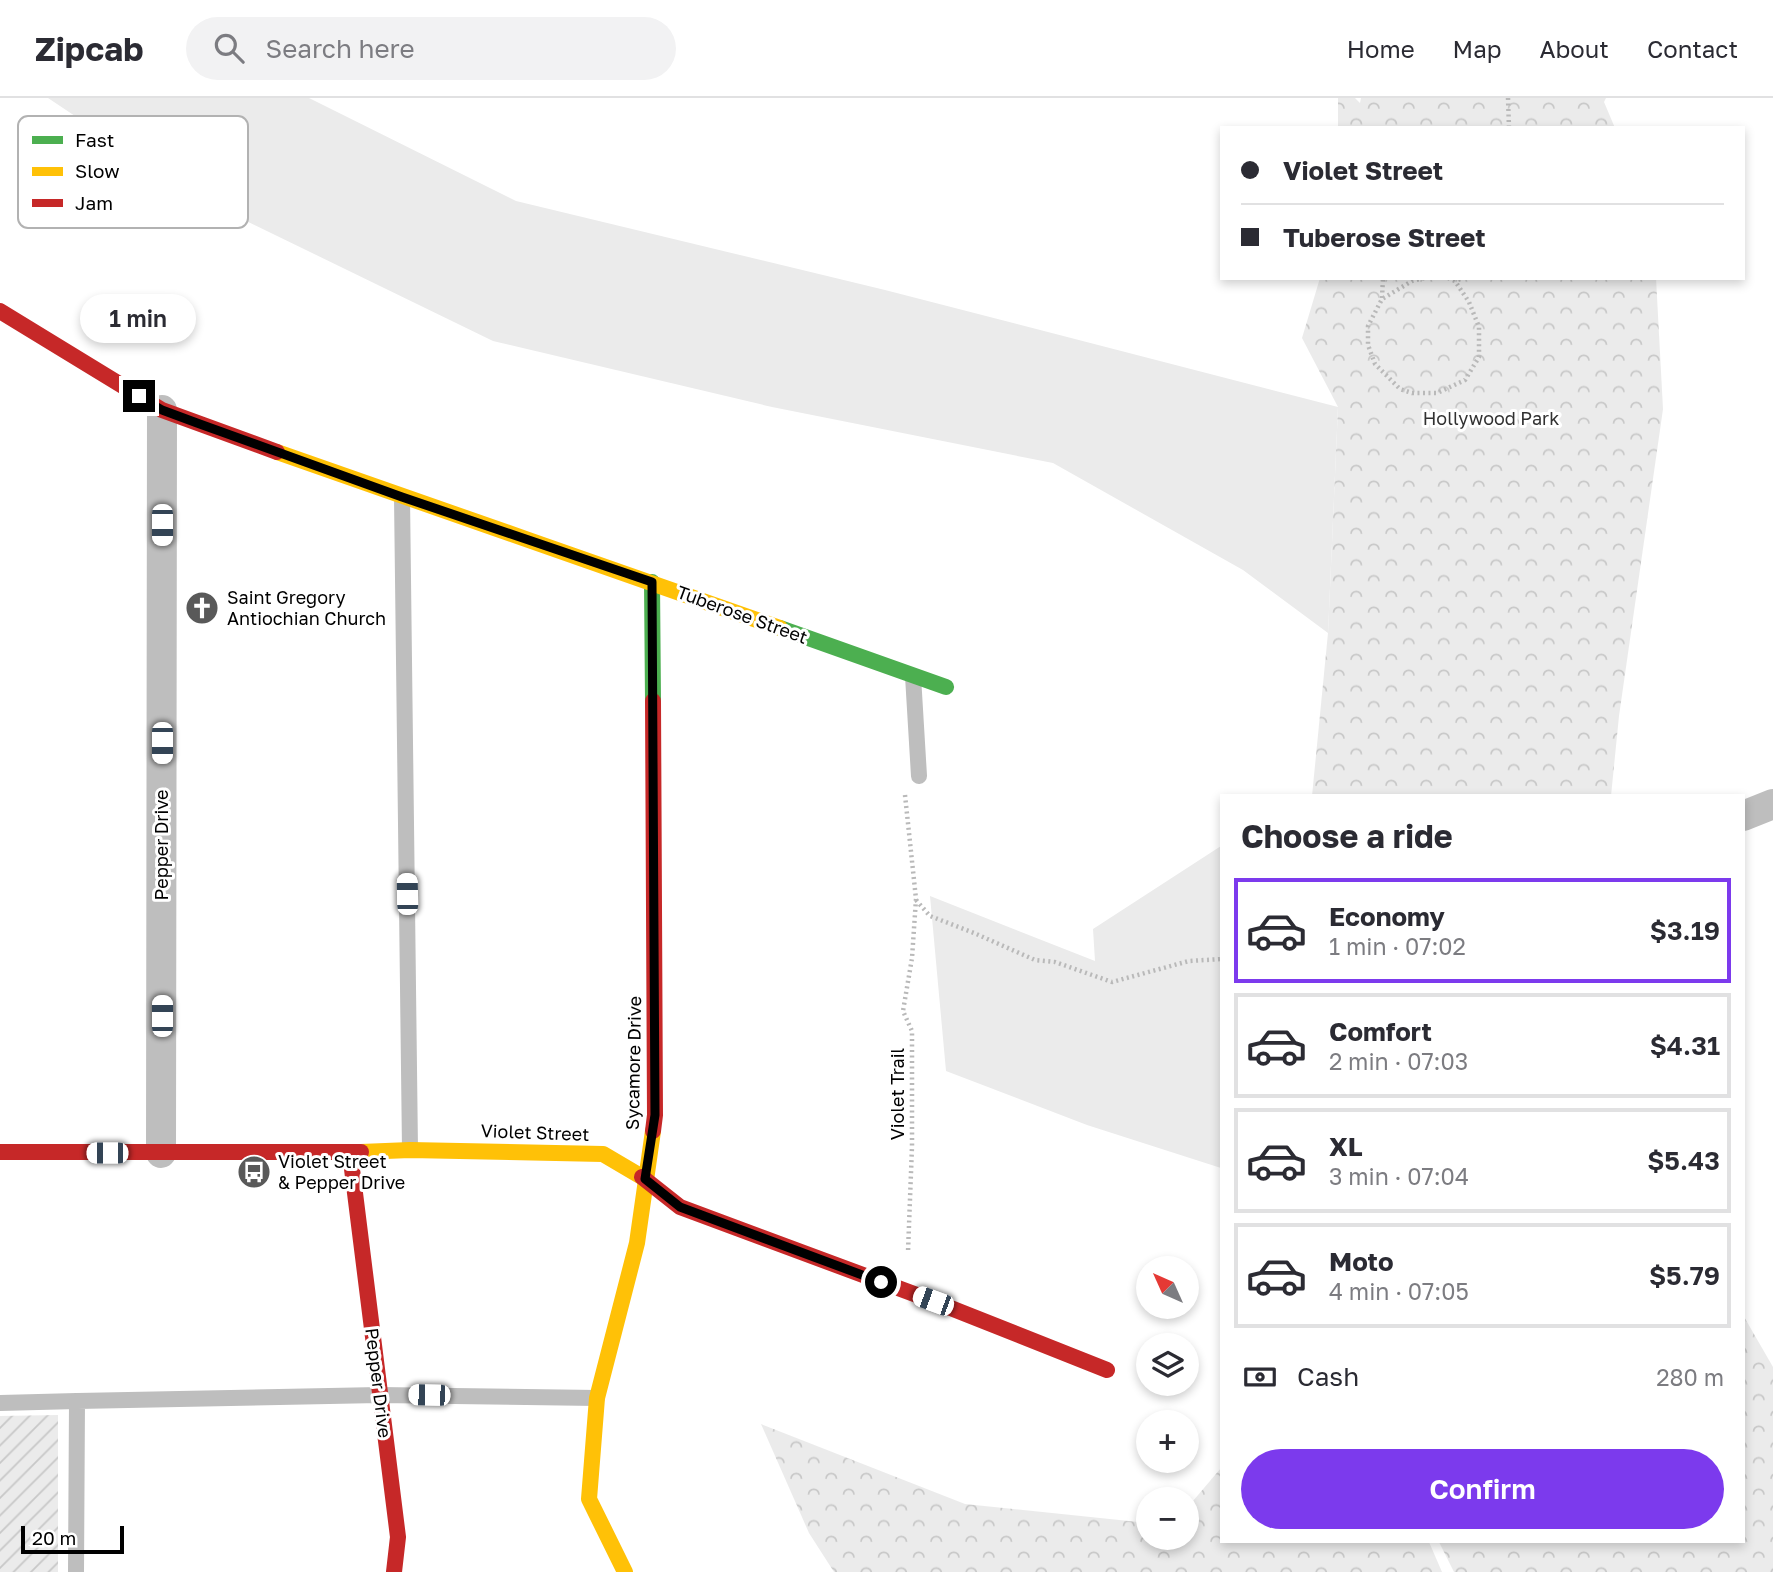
<!DOCTYPE html>
<meta charset="utf-8">
<style>
body{margin:0;font-family:"Golos Text",sans-serif;background:#f2f2f3;color:#2b2b33;height:100vh;display:flex;flex-direction:column;font-size:26px;white-space:nowrap}
*{box-sizing:border-box;margin:0}
p{font-size:23px;color:#7c7c81}
.icon{flex:none;width:38px;height:38px;fill:none;stroke:currentColor;stroke-width:2;stroke-linecap:round;stroke-linejoin:round}
.map{position:relative;flex:1;overflow:hidden}
.details{position:absolute;left:1220px;top:696px;width:525px;height:749px;display:flex;flex-direction:column;background:#fff;border-radius:0px;box-shadow:0 4px 10px #0003}
.details>*{flex:none}
.top-card{position:absolute;left:1220px;top:28px;width:525px;height:154px;border-radius:0px;box-shadow:0 4px 10px #0003;display:grid;align-content:center;height:154px;padding:0 21px;background:#fff}
.needle{width:46px;rotate:315deg}
.buttons{position:absolute;left:1136px;top:1158px;display:grid;gap:14px}
.buttons a{display:grid;place-items:center;width:63px;height:63px;border-radius:50%;background:#fff;box-shadow:0 4px 10px #0003;font-size:35px}
.scale{position:absolute;left:21px;bottom:18px;width:103px;box-sizing:border-box;padding-left:7px;border:4px solid #000;border-top:0;font-size:19px;line-height:24px;white-space:nowrap;color:#000;-webkit-text-stroke:5px #fff;paint-order:stroke}
.end{position:absolute;width:32px;height:32px;margin:-16px;border:9px solid #000;background:#fff;box-shadow:0 0 0 4px #fff}
.from{border-radius:50%}
.bubble{position:absolute;height:49px;border-radius:24px;background:#fff;box-shadow:0 4px 10px #0003;font-size:23px;font-weight:600;line-height:49px;text-align:center}
.car{position:absolute;width:21px;height:42px;margin:-21px -10px;border-radius:9px;box-shadow:0 0 5px 2px #0007;background:linear-gradient(#fff 24%,#345 0 40%,#fff 0 76%,#345 0 86%,#fff 0)}
.top-card b{display:flex;align-items:center;gap:24px;height:66px;font-size:26px}
.top-card b+b{border-top:2px solid #e1e1e2}
.top-card i{width:18px;height:18px;background:#2b2b33}
ul{padding:0;list-style:none}
li{display:flex;align-items:center;gap:21px;height:105px;margin:0 14px 10px;padding:0 7px;border:4px solid #e1e1e2;border-radius:0px}
li div{flex:1}
li b{display:block;font-size:26px}
li em{font-style:normal;font-weight:600}
li.active{border-color:#7c3aed}
li>.icon{width:63px;height:63px;stroke-width:1.5}
h2{padding:0 21px;font-size:32px;line-height:84px}
.pay{display:flex;align-items:center;gap:18px;height:77px;padding:0 21px;font-size:26px}
.pay p{margin-inline-start:auto}
.cta{display:flex;gap:14px;margin-top:auto;padding:14px 21px}
.cta a{flex:1;height:80px;border-radius:42px;background:#7c3aed;color:#fff;font-size:28px;font-weight:600;line-height:80px;text-align:center}
header{display:flex;align-items:center;gap:42px;box-sizing:border-box;height:98px;padding:0 35px;background:#fff;border-bottom:2px solid #e1e1e2}
header strong{font-size:33px}
nav{display:flex;gap:38px;margin-inline-start:auto;font-size:24px}
.search{width:490px;height:63px;background:#f2f2f3;display:flex;align-items:center;gap:18px;box-sizing:border-box;padding:0 24px;border-radius:38px;color:#7c7c81;font-size:26px}
.map>svg:first-child{display:block}
.grass{fill:#ebebeb}
.forest{fill:url(#forest-crowns)}
.garden{fill:url(#garden-furrows)}
.lines{fill:none;stroke-linecap:round;stroke-linejoin:round}
.path{stroke:#b9b9b9;stroke-width:4.5;stroke-dasharray:2 3.5;stroke-linecap:butt}
.lane{stroke:#bebebe;stroke-width:16}
.street{stroke:#bebebe;stroke-width:30}
.fast{stroke:#4caf50;stroke-width:16}
.slow{stroke:#ffc107;stroke-width:16}
.jam{stroke:#c62828;stroke-width:16}
.route{stroke:#000;stroke-width:9}
.labels{text-anchor:middle;stroke-width:6;stroke-linejoin:round;paint-order:stroke}
.park-label{font-size:18px;fill:#313131;stroke:#fff}
.poi-label{font-size:18px;fill:#000;stroke:#fff;text-anchor:start}
.street-label{font-size:18px;fill:#000;stroke:#fff}
.key{fill:#fff;stroke:#b2b2b2;stroke-width:2}
.key-label{font-size:19px;fill:#000}
</style>
<header>
<strong>Zipcab</strong>
<div class="search"><svg class="icon" aria-label="search" viewBox="0 0 24 24"><circle cx="10" cy="10" r="6"/><path d="M15 15l6 6"/></svg>Search here</div>
<nav><a>Home</a><a>Map</a><a>About</a><a>Contact</a></nav>
</header>
<div class="map">
<svg width="1773" height="1474" viewBox="0 0 1773 1474">
<defs>
<pattern id="forest-crowns" width="20" height="18" patternUnits="userSpaceOnUse" patternTransform="scale(1.75)"><rect width="20" height="18" fill="#ebebeb"/><path d="M2 6a3 3 0 1 1 6 0M12 15a3 3 0 1 1 6 0" fill="none" stroke="#c8c8c8"/></pattern>
<pattern id="garden-furrows" width="10" height="10" patternUnits="userSpaceOnUse" patternTransform="scale(1.75)"><rect width="10" height="10" fill="#ebebeb"/><path d="M-1 1l2-2M0 10L10 0M9 11l2-2" fill="none" stroke="#c8c8c8"/></pattern>
</defs>
<rect width="100%" height="100%" fill="#fff"/>
<g class="grass">
<polygon points="48,0 309,0 516,103 885,192 1338,309 1328,535 1243,472 1053,365 772,309 493,243 195,98"/>
<polygon points="1221,748 1221,1070 1087,1027 946,973 930,798 1095,863 1093,831"/>
</g>
<g class="forest">
<polygon points="1338,0 1355,0 1360,5 1361,0 1606,0 1604,4 1615,30 1338,30"/>
<polygon points="1320,180 1656,180 1663,311 1619,618 1611,698 1312,698 1328,535 1338,309 1302,240"/>
<polygon points="1743,1217 1773,1269 1773,1474 1454,1474 1439,1444 1743,1444"/>
<polygon points="761,1326 965,1406 1148,1425 1148,1440 1186,1440 1187,1410 1221,1370 1222,1444 1429,1444 1442,1474 834,1474 809,1435"/>
</g>
<polygon class="garden" points="58,1317 58,1474 0,1474 0,1318"/>
<g class="lines">
<g class="path">
<polyline points="1508,0 1509,30"/>
<polyline points="1424,180 1412,183 1382,201 1368,228 1368,247 1375,266 1400,291 1412,295 1437,295 1465,282 1479,259 1479,229 1469,204 1455,183"/>
<polyline points="1448,180 1455,183 1463,180"/>
<polyline points="1382,200 1383,180"/>
<polyline points="905,697 916,801 912,860 903,913 912,933 912,1048 908,1154"/>
<polyline points="916,802 930,818 974,835 1035,862 1055,864 1112,884 1189,863 1222,861"/>
</g>
<g class="lane">
<polyline points="402,399 410,1052"/>
<polyline points="913,578 919,678"/>
<polyline points="0,1305 77,1303"/>
<polyline points="76,1474 77,1303 379,1297 597,1300"/>
</g>
<g class="street">
<polyline points="1743,718 1773,706"/>
<polyline points="161,1055 162,312"/>
</g>
<g class="fast">
<polyline points="652,484 653,603"/>
<polyline points="780,530 946,589"/>
</g>
<g class="slow">
<path d="M277 354C444 414 613 470 780 530"/>
<polyline points="361,1054 410,1052 603,1056 642,1079"/>
<polyline points="625,1474 589,1401 597,1300 637,1145 653,1033"/>
</g>
<g class="jam">
<polyline points="0,213 162,312 277,354"/>
<polyline points="653,603 655,1017 653,1033"/>
<polyline points="0,1054 361,1054"/>
<polyline points="350,1055 398,1439 394,1474"/>
<polyline points="642,1079 680,1109 933,1203 1107,1272"/>
</g>
</g>
<g class="lines">
<polyline class="route" points="139,298 162,312 197,325 402,399 652,484 655,1017 645,1081 680,1109 881,1184"/>
</g>
<defs>
<symbol id="church-disc" viewBox="-11 -11 22 22"><circle r="9.5" fill="#595959" stroke="#fff"/><path d="M-1.2-6h2.4v3.5h3.3v2.4h-3.3V6h-2.4V-.1h-3.3v-2.4h3.3Z" fill="#fff"/></symbol>
<symbol id="bus-disc" viewBox="-11 -11 22 22"><circle r="9.5" fill="#595959" stroke="#fff"/><path d="M-5-6H5V4H4V6H2V4H-2V6H-4V4H-5ZM-3.5-4V0h7V-4ZM-3.5 1.2v1.5H-2V1.2ZM2 1.2v1.5H3.5V1.2Z" fill="#fff"/></symbol>
</defs>
<g fill-rule="evenodd">
<use href="#church-disc" x="183" y="491" width="38" height="38"/>
<use href="#bus-disc" x="235" y="1055" width="38" height="38"/>
</g>
<g class="labels">
<g class="park-label">
<text x="1491" y="327">Hollywood Park</text>
</g>
<g class="poi-label">
<text x="227" y="506">Saint Gregory<tspan x="227" dy="21">Antiochian Church</tspan></text>
<text x="278" y="1070">Violet Street<tspan x="278" dy="21">&amp; Pepper Drive</tspan></text>
</g>
<g class="street-label">
<text transform="translate(742 517) rotate(20)" y="6">Tuberose Street</text>
<text transform="translate(162 747) rotate(-90)" y="6">Pepper Drive</text>
<text transform="translate(634 965) rotate(-89)" y="6">Sycamore Drive</text>
<text transform="translate(898 996) rotate(-90)" y="6">Violet Trail</text>
<text transform="translate(535 1035) rotate(2)" y="6">Violet Street</text>
<text transform="translate(378 1285) rotate(83)" y="6">Pepper Drive</text>
</g>
</g>
<rect x="18" y="18" width="230" height="112" rx="10" class="key"/>
<rect x="32" y="38" width="31" height="8" fill="#4caf50"/>
<rect x="32" y="69" width="31" height="9" fill="#ffc107"/>
<rect x="32" y="101" width="31" height="8" fill="#c62828"/>
<g class="key-label">
<text x="75" y="49">Fast</text>
<text x="75" y="80">Slow</text>
<text x="75" y="112">Jam</text>
</g>
</svg>
<div class="buttons">
<a><svg class="needle" viewBox="-14 -14 28 28"><path d="M0-13l5 13h-10z" fill="#e53935"/><path d="M0 13l5-13h-10z" fill="#7c7c81"/></svg></a>
<a><svg class="icon" aria-label="layers" viewBox="0 0 24 24"><path d="M12 4l9 5-9 5-9-5zM3 14l9 5 9-5"/></svg></a>
<a>+</a>
<a>−</a>
</div>
<div class="scale">20 m</div>
<i class="end from" style="left:881px;top:1184px"></i>
<i class="end" style="left:139px;top:298px"></i>
<div class="bubble" style="left:80px;top:196px;width:116px">1 min</div>
<i class="car" style="left:162px;top:427px;rotate:180deg"></i>
<i class="car" style="left:162px;top:645px;rotate:180deg"></i>
<i class="car" style="left:407px;top:796px;rotate:359deg"></i>
<i class="car" style="left:162px;top:918px;rotate:0deg"></i>
<i class="car" style="left:107px;top:1055px;rotate:270deg"></i>
<i class="car" style="left:933px;top:1203px;rotate:290deg"></i>
<i class="car" style="left:429px;top:1297px;rotate:271deg"></i>
<div class="top-card">
<b><i class="from"></i>Violet Street</b>
<b><i></i>Tuberose Street</b>
</div>
<section class="details">
<h2>Choose a ride</h2>
<ul>
<li class="active"><svg class="icon" aria-label="car" viewBox="0 0 24 24"><path d="M5 17H2v-5l4-1 3-4h7l3 4 3 1v5h-3M9 17h6M6 11h13"/><circle cx="7" cy="17" r="2"/><circle cx="17" cy="17" r="2"/></svg><div><b>Economy</b><p>1 min · 07:02</p></div><em>$3.19</em></li>
<li><svg class="icon" aria-label="car" viewBox="0 0 24 24"><path d="M5 17H2v-5l4-1 3-4h7l3 4 3 1v5h-3M9 17h6M6 11h13"/><circle cx="7" cy="17" r="2"/><circle cx="17" cy="17" r="2"/></svg><div><b>Comfort</b><p>2 min · 07:03</p></div><em>$4.31</em></li>
<li><svg class="icon" aria-label="car" viewBox="0 0 24 24"><path d="M5 17H2v-5l4-1 3-4h7l3 4 3 1v5h-3M9 17h6M6 11h13"/><circle cx="7" cy="17" r="2"/><circle cx="17" cy="17" r="2"/></svg><div><b>XL</b><p>3 min · 07:04</p></div><em>$5.43</em></li>
<li><svg class="icon" aria-label="car" viewBox="0 0 24 24"><path d="M5 17H2v-5l4-1 3-4h7l3 4 3 1v5h-3M9 17h6M6 11h13"/><circle cx="7" cy="17" r="2"/><circle cx="17" cy="17" r="2"/></svg><div><b>Moto</b><p>4 min · 07:05</p></div><em>$5.79</em></li>
</ul>
<div class="pay"><svg class="icon" aria-label="cash" viewBox="0 0 24 24"><path d="M3 7h18v10H3z"/><circle cx="12" cy="12" r="2"/></svg>Cash<p>280 m</p></div>
<div class="cta"><a>Confirm</a></div>
</section>
</div>
